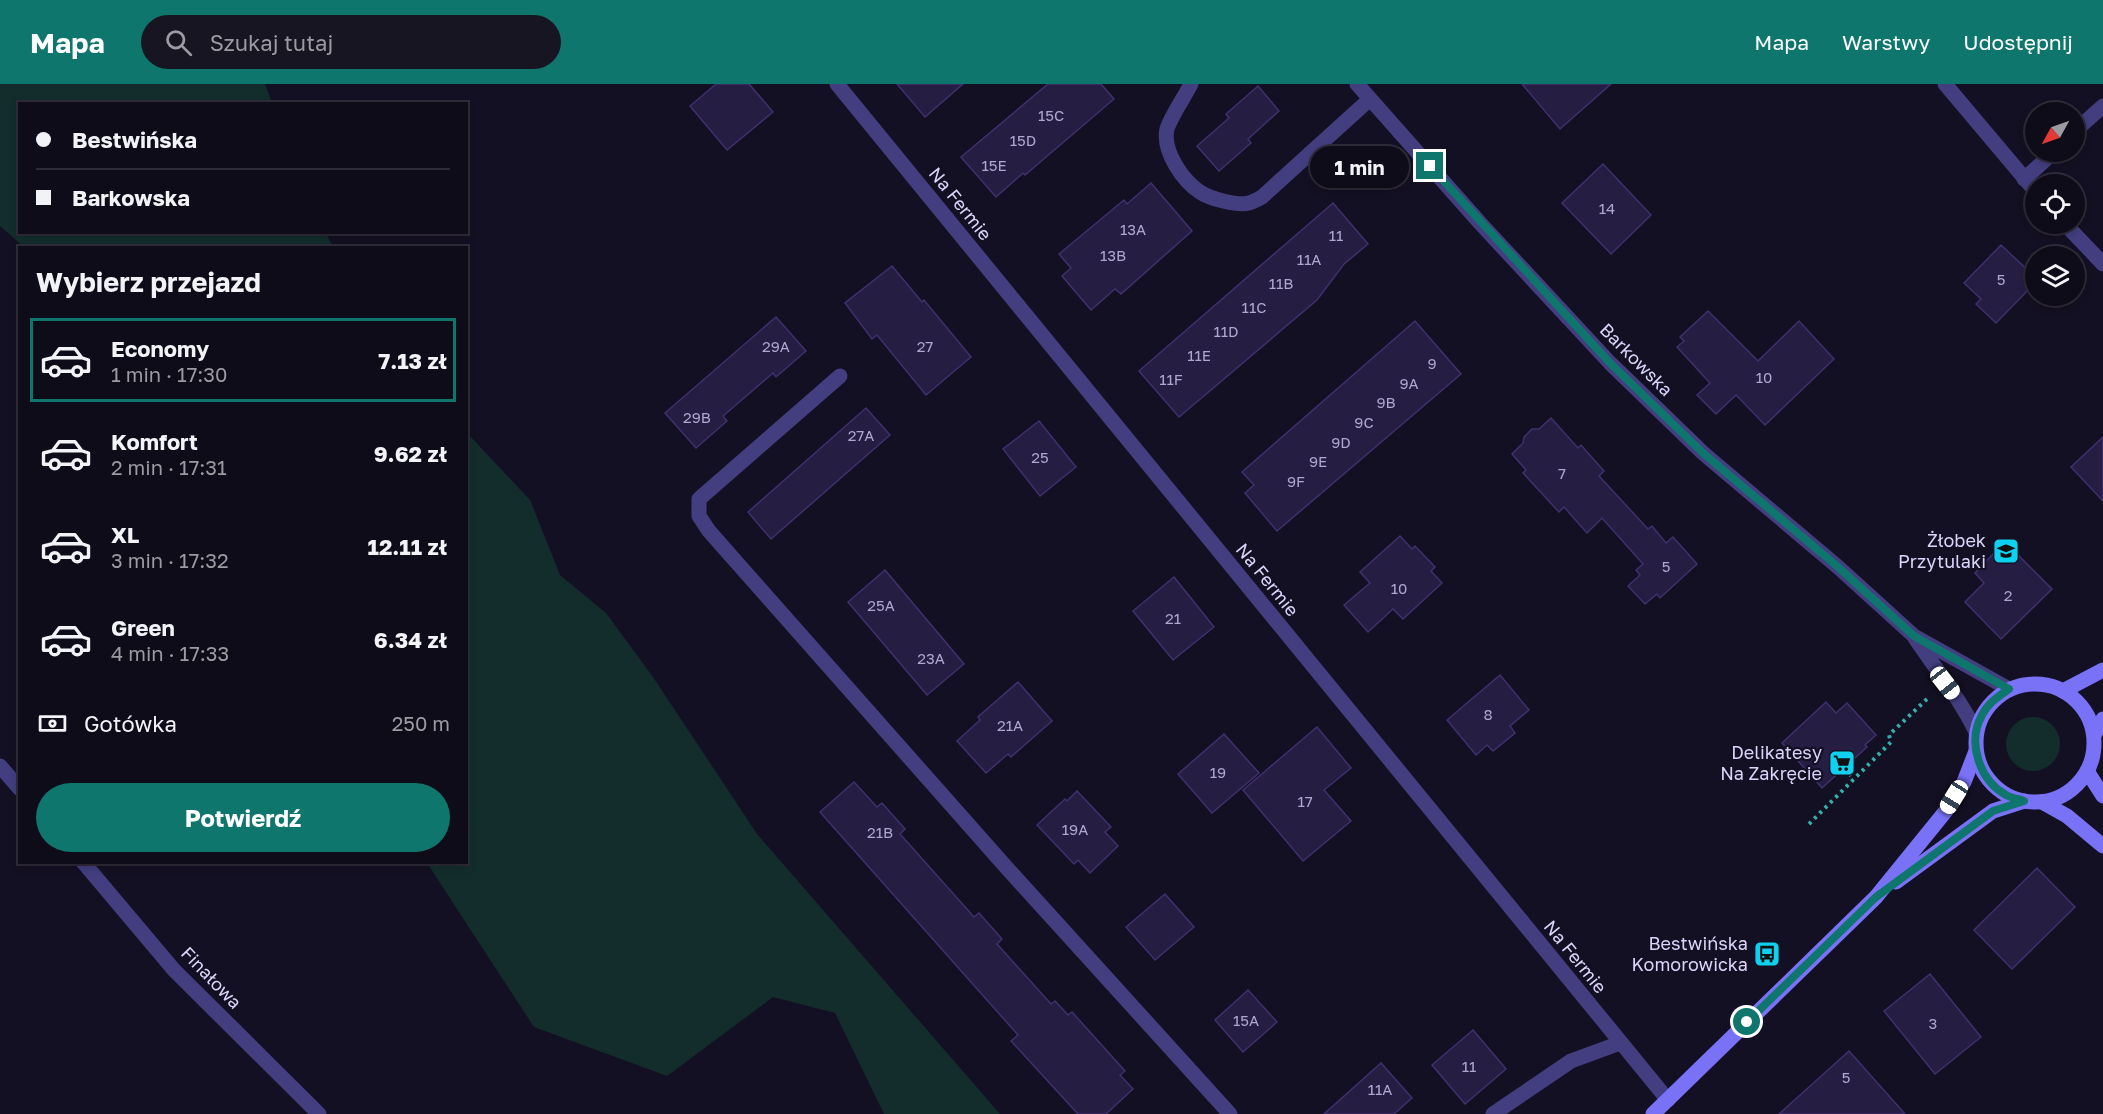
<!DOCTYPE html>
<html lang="pl">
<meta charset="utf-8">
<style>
body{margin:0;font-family:"Golos Text",sans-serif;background:#181523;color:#f1f3f6;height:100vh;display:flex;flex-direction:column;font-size:22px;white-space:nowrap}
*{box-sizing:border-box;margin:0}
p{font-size:20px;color:#9b9ba2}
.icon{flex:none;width:33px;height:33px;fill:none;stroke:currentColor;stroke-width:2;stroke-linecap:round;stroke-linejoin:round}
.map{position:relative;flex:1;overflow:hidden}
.panel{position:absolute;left:18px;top:162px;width:450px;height:618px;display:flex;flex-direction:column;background:#0f0c1a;border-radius:0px;box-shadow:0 3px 9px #0003,0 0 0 2px #2f2c39}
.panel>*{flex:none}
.top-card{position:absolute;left:18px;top:18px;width:450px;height:132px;border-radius:0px;box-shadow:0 3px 9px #0003,0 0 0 2px #2f2c39;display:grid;align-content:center;height:132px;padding:0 18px;background:#0f0c1a}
.needle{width:39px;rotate:230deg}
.buttons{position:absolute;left:2025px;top:18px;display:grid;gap:12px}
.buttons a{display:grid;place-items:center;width:60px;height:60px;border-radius:50%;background:#0f0c1a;box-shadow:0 3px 9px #0003,0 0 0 2px #2f2c39;font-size:30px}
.end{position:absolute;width:27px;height:27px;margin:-14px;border:8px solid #0f766e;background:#fff;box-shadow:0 0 0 3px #fff}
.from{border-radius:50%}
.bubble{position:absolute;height:42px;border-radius:21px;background:#0f0c1a;box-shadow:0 3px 9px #0003,0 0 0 2px #2f2c39;font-size:20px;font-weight:700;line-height:42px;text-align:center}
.car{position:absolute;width:18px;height:36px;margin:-18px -9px;border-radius:8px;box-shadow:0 0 4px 2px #0007;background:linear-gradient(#fff 24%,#345 0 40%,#fff 0 76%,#345 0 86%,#fff 0)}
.top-card b{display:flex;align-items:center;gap:21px;height:57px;font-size:22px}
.top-card b+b{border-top:2px solid #2f2c39}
.top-card i{width:15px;height:15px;background:#f1f3f6}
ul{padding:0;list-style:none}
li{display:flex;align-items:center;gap:18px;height:84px;margin:0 12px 9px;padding:0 6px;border:3px solid transparent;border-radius:0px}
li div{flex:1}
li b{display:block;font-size:22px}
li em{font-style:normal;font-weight:700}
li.active{border-color:#0f766e}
li>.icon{width:54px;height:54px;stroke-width:1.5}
h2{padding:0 18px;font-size:27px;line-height:72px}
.pay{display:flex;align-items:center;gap:15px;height:66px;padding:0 18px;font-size:22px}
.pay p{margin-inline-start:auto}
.action{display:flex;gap:12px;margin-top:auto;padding:12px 18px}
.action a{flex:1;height:69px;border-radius:36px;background:#0f766e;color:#fff;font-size:24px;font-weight:700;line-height:69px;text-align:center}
header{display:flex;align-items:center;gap:36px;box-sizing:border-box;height:84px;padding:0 30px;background:#0f766e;color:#fff}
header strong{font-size:28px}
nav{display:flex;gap:33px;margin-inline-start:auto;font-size:21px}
.search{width:420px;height:54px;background:#181523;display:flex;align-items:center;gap:15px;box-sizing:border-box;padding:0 21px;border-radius:33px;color:#9b9ba2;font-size:22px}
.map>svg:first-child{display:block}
.green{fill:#132d2d}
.building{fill:#261d43;stroke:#3f306e;stroke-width:1.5}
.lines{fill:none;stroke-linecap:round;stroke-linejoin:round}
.path{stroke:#36afac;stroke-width:4;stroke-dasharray:3 4.5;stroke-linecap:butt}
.lane{stroke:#423e80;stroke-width:15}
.street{stroke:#423e80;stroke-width:15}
.secondary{stroke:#7972f7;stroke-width:15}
.route{stroke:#0f766e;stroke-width:8}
.labels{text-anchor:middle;stroke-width:4.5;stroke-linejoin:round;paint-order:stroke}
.number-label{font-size:15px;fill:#aea7ce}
.street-label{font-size:18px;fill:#dbd5fc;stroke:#141023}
.poi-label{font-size:18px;fill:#dbd5fc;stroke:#141023;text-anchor:end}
</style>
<header>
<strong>Mapa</strong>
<div class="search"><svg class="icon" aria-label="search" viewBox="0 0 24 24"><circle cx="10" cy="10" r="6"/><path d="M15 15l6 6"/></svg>Szukaj tutaj</div>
<nav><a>Mapa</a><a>Warstwy</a><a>Udostępnij</a></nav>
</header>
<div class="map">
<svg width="2103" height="1030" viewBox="0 0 2103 1030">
<rect width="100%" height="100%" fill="#141023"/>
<g class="green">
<polygon points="0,0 265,0 272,19 20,20 20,148 326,149 333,163 24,163 0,142"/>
<polygon points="467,349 530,416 560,491 606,529 653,593 757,750 1000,1030 884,1030 835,929 773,913 667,992 534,943 427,779 466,778"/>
<circle cx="2033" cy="660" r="27"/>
</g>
<g class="building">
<polygon points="716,0 749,0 773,28 727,66 690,22"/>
<polygon points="897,0 963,0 925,33"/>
<polygon points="1048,0 1101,0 1114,15 1025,91 1023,89 996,113 961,73"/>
<polygon points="1522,0 1611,0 1560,45"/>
<polygon points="1258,2 1279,27 1248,55 1251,59 1219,87 1197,62 1229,34 1226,30"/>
<polygon points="1603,80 1651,131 1611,170 1562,119"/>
<polygon points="1151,99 1192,147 1121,210 1115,205 1091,226 1062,192 1071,184 1059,170 1124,116 1127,120"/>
<polygon points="1333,119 1368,160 1344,180 1317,216 1179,333 1139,287"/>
<polygon points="2001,161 2036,194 2036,198 1996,239 1976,220 1981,215 1964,199"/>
<polygon points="892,182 922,218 924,216 971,273 926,311 877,251 872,255 845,219"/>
<polygon points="1708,227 1758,277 1799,237 1834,275 1765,341 1736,311 1716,330 1697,311 1710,299 1677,263 1684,257 1680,253"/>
<polygon points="776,233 806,267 776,293 773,289 723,332 727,337 696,364 665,329"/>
<polygon points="1415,237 1461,290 1277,447 1245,409 1254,401 1242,388"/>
<polygon points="866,324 890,351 771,455 748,428"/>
<polygon points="1551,334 1578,364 1581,361 1604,387 1599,392 1648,445 1652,442 1666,459 1673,453 1697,480 1660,514 1657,510 1645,520 1628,502 1640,491 1636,486 1643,480 1602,434 1587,449 1564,423 1559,428 1523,389 1526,386 1512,370 1523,359 1524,353 1532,345 1539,345"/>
<polygon points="1039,337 1076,383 1040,412 1003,365"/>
<polygon points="2103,353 2103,417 2071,383"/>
<polygon points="1400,452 1412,465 1415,462 1435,483 1431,487 1442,499 1403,535 1393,525 1368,548 1344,521 1370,499 1360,488"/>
<polygon points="2015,468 2052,505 2001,555 1965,518 1984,499 1975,489 1994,469 2004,479"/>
<polygon points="885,486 964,580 927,611 848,518"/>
<polygon points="1174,493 1214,543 1173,576 1133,527"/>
<polygon points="1500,591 1529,626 1510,642 1515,649 1493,667 1487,661 1476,671 1447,636"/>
<polygon points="1018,598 1052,637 1011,673 1008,670 986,689 957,657 980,636 978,633"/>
<polygon points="1826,618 1836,629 1847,619 1876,651 1865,661 1867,663 1822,704 1782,659"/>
<polygon points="1317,643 1351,684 1324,706 1351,737 1303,777 1243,706"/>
<polygon points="1224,650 1259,689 1212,729 1178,690"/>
<polygon points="854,698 877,723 882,719 905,745 900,750 974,833 979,829 1002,855 997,860 1051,920 1055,917 1068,931 1072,928 1125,987 1120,991 1133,1005 1106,1030 1078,1030 1011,957 1018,951 820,728"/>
<polygon points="1077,707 1111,743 1105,748 1118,762 1090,789 1078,776 1074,780 1037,741 1065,715 1067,717"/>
<polygon points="2037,784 2075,823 2012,885 1974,846"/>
<polygon points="1165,810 1194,843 1155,876 1126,843"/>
<polygon points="1930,890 1981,953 1935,990 1884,927"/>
<polygon points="1248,906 1277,938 1243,968 1215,936"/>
<polygon points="1473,946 1506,985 1465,1020 1432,981"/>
<polygon points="1849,967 1905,1030 1779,1030"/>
<polygon points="1381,979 1412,1014 1394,1030 1324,1030"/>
</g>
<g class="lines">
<g class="path">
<polyline points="1844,684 1854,695"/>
<polyline points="1809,740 1891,658 1889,651 1928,614"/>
</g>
<g class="lane">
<path d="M1191 0C1185 12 1170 34 1167 45 1162 67 1183 97 1200 108 1210 115 1238 122 1249 119 1253 118 1258 115 1262 113L1370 15"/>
<polyline points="840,292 699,415 699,432 709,447 1006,783 1230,1030"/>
<polyline points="1493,1030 1571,977 1620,959"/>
</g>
<g class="street">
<polyline points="837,0 1668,1016"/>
<polyline points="1357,0 1480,139 1610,279 1703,369 1838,483 1914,552 2009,605"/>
<polyline points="1945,0 2036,108"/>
<polyline points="2074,48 2103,22"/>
<polyline points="2024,95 2054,68"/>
<polyline points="2065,140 2103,180"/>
<path d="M1915 554C1936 585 1960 615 1976 648"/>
<polyline points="0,682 20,705"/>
<polyline points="83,778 174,886 319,1030"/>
</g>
<g class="secondary">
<circle cx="2035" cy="659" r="59"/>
<polyline points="2063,607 2103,586"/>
<polyline points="2094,651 2103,635"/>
<polyline points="2087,687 2103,712"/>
<polyline points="2042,718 2067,732 2103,762"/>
<polyline points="1896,798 1993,727 2024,717"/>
<polyline points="1653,1030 1876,813 1945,728 1964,698 1976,667"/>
</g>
</g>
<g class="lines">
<path class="route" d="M1430 82 1610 279 1703 369 1838 483 1914 552 2009 605C1999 612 1988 619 1982 631 1967 658 1979 696 2006 711 2012 714 2018 715 2024 717L1993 727 1876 813 1747 938"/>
</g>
<defs>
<symbol id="school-square" viewBox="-11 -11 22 22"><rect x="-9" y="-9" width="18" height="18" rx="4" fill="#0ed1ef" stroke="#141023"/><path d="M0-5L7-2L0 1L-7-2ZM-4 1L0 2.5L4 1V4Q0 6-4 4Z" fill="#111"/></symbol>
<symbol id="supermarket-square" viewBox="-11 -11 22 22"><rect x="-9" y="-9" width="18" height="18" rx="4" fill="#0ed1ef" stroke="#141023"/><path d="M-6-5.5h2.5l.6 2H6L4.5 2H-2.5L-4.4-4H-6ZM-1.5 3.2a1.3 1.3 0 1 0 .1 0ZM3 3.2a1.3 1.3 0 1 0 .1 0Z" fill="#111"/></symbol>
<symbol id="bus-square" viewBox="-11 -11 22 22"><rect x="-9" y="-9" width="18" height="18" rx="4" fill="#0ed1ef" stroke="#141023"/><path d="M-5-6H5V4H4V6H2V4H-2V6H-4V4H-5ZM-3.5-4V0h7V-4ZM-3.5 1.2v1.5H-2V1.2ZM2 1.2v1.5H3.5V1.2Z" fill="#111"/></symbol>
</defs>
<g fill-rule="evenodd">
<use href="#school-square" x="1991" y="452" width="30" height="30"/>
<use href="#supermarket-square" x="1827" y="664" width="30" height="30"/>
<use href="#bus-square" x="1752" y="855" width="30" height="30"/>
</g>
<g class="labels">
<g class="number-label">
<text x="1051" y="37">15C</text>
<text x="1023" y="62">15D</text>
<text x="994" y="87">15E</text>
<text x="1607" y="130">14</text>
<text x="1133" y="151">13A</text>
<text x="1336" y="157">11</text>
<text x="1113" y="177">13B</text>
<text x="1309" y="181">11A</text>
<text x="2001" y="201">5</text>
<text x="1281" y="205">11B</text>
<text x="1254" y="229">11C</text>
<text x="1226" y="253">11D</text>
<text x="776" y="268">29A</text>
<text x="925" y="268">27</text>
<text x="1199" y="277">11E</text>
<text x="1432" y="285">9</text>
<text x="1764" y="299">10</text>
<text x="1171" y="301">11F</text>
<text x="1409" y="305">9A</text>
<text x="1386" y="324">9B</text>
<text x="697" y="339">29B</text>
<text x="1364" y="344">9C</text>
<text x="861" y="357">27A</text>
<text x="1341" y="364">9D</text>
<text x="1040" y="379">25</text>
<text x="1318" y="383">9E</text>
<text x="1562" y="395">7</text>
<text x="1296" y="403">9F</text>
<text x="1666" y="488">5</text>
<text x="1399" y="510">10</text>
<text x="2008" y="517">2</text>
<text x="881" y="527">25A</text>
<text x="1173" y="540">21</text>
<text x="931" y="580">23A</text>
<text x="1488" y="636">8</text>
<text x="1010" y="647">21A</text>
<text x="1218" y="694">19</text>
<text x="1305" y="723">17</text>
<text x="1075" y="751">19A</text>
<text x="880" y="754">21B</text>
<text x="1246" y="942">15A</text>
<text x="1933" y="945">3</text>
<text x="1469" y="988">11</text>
<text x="1846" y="999">5</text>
<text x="1380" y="1011">11A</text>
</g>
<g class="street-label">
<text transform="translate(960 120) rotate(51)" y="6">Na Fermie</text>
<text transform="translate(1636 276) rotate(45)" y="6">Barkowska</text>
<text transform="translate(1267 496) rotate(51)" y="6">Na Fermie</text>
<text transform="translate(1575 873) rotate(51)" y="6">Na Fermie</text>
<text transform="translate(211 894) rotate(46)" y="6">Finałowa</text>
</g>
<g class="poi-label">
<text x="1986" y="463">Żłobek<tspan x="1986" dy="21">Przytulaki</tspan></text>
<text x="1822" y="675">Delikatesy<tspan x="1822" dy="21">Na Zakręcie</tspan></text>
<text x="1748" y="866">Bestwińska<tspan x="1748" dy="21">Komorowicka</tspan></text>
</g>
</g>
</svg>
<div class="buttons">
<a><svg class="needle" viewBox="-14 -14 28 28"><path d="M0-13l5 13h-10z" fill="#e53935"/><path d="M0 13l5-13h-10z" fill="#9b9ba2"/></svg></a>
<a><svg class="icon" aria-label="locate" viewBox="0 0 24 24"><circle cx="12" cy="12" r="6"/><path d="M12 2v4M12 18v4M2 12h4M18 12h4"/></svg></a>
<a><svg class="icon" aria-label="layers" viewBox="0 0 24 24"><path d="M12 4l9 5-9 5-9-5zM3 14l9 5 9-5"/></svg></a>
</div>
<i class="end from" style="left:1747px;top:938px"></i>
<i class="end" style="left:1430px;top:82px"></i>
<div class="bubble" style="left:1310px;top:62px;width:99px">1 min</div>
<i class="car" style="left:1945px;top:599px;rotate:142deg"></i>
<i class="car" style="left:1954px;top:713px;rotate:212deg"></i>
<div class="top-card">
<b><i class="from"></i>Bestwińska</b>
<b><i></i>Barkowska</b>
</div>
<section class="panel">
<h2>Wybierz przejazd</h2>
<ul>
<li class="active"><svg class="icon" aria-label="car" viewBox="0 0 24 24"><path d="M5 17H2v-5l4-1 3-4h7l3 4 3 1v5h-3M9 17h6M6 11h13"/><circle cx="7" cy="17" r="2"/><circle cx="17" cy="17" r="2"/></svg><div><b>Economy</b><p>1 min · 17:30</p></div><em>7.13 zł</em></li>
<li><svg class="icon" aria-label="car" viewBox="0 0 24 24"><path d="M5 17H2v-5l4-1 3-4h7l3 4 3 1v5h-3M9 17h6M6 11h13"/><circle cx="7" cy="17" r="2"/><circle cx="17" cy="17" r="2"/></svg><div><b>Komfort</b><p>2 min · 17:31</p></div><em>9.62 zł</em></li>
<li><svg class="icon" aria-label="car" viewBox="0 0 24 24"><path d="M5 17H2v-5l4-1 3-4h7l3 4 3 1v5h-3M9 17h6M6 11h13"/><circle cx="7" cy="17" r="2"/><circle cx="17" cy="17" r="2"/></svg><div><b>XL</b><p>3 min · 17:32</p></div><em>12.11 zł</em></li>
<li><svg class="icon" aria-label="car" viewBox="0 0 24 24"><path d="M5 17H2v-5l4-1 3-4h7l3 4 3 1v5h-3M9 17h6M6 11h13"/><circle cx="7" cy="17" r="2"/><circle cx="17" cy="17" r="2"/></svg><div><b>Green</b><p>4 min · 17:33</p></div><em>6.34 zł</em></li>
</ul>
<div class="pay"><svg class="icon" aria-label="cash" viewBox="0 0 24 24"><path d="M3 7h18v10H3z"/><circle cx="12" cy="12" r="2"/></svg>Gotówka<p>250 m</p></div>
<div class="action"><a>Potwierdź</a></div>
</section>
</div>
